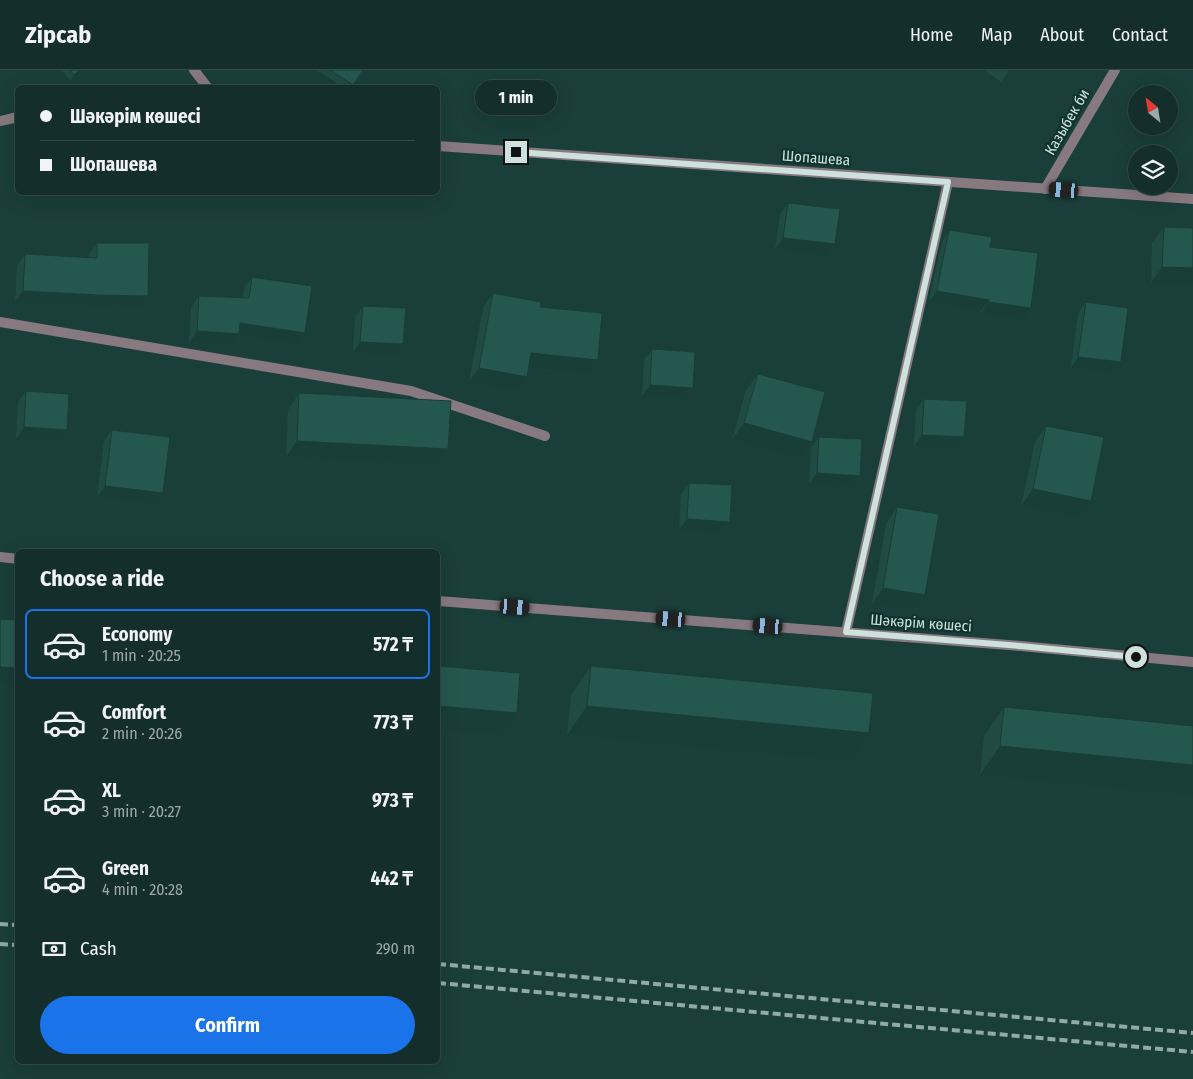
<!DOCTYPE html>
<meta charset="utf-8">
<style>
body{margin:0;font-family:"Fira Sans Condensed",sans-serif;background:#1d3633;color:#f1f3f6;height:100vh;display:flex;flex-direction:column;font-size:19px;white-space:nowrap}
*{box-sizing:border-box;margin:0}
p{font-size:16px;color:#9da8a9}
.icon{flex:none;width:28px;height:28px;fill:none;stroke:currentColor;stroke-width:2;stroke-linecap:round;stroke-linejoin:round}
.map{position:relative;flex:1;overflow:hidden}
.panel{position:absolute;left:15px;top:479px;width:425px;height:515px;display:flex;flex-direction:column;background:#142e2b;border-radius:8px;box-shadow:0 5px 20px #0002,0 0 0 1px #334a47}
.panel>*{flex:none}
.top-card{position:absolute;left:15px;top:15px;width:425px;height:110px;border-radius:8px;box-shadow:0 5px 20px #0002,0 0 0 1px #334a47;display:grid;align-content:center;height:110px;padding:0 25px;background:#142e2b}
.needle{width:32px;rotate:330deg}
.buttons{position:absolute;left:1128px;top:15px;display:grid;gap:10px}
.buttons a{display:grid;place-items:center;width:50px;height:50px;border-radius:50%;background:#142e2b;box-shadow:0 5px 20px #0002,0 0 0 1px #334a47;font-size:25px}
.end{position:absolute;width:22px;height:22px;margin:-11px;border:6px solid #cee1dd;background:#111;box-shadow:0 0 0 2px #111}
.from{border-radius:50%}
.bubble{position:absolute;height:35px;border-radius:18px;background:#142e2b;box-shadow:0 5px 20px #0002,0 0 0 1px #334a47;font-size:16px;font-weight:700;line-height:35px;text-align:center}
.car{position:absolute;width:15px;height:30px;margin:-15px -8px;border-radius:6px;box-shadow:0 0 4px 1px #0007;background:linear-gradient(#222 24%,#8ab4d8 0 40%,#222 0 76%,#8ab4d8 0 86%,#222 0)}
.top-card b{display:flex;align-items:center;gap:18px;height:48px;font-size:19px}
.top-card b+b{border-top:1px solid #334a47}
.top-card i{width:12px;height:12px;background:#f1f3f6}
ul{padding:0;list-style:none}
li{display:flex;align-items:center;gap:15px;height:70px;margin:0 10px 8px;padding:0 15px;border:2px solid transparent;border-radius:8px}
li div{flex:1}
li b{display:block;font-size:19px}
li em{font-style:normal;font-weight:700}
li.selected{border-color:#1a73e8}
li>.icon{width:45px;height:45px;stroke-width:1.5}
h2{padding:0 25px;font-size:22px;line-height:60px}
.pay{display:flex;align-items:center;gap:12px;height:55px;padding:0 25px;font-size:19px}
.pay p{margin-inline-start:auto}
.action{display:flex;gap:10px;margin-top:auto;padding:10px 25px}
.action a{flex:1;height:58px;border-radius:30px;background:#1a73e8;color:#fff;font-size:20px;font-weight:700;line-height:58px;text-align:center}
header{display:flex;align-items:center;gap:30px;box-sizing:border-box;height:70px;padding:0 25px;background:#142e2b;border-bottom:1px solid #334a47}
header strong{font-size:24px}
nav{display:flex;gap:28px;margin-inline-start:auto;font-size:18px}
.map>svg:first-child{display:block}
.lines{fill:none;stroke-linecap:round;stroke-linejoin:round}
.lane{stroke:#86797f;stroke-width:10}
.street{stroke:#86797f;stroke-width:10}
.rail{stroke:#91aaa6;stroke-width:4;stroke-dasharray:8 4;stroke-linecap:butt}
.wall{fill:#1f4b44}
.shaded-wall{fill:#193d37}
.building{fill:#24574f;stroke:#193d37}
.route{stroke:#cee1dd;stroke-width:6}
.labels{text-anchor:middle;stroke-width:4.5;stroke-linejoin:round;paint-order:stroke}
.street-label{font-size:15px;fill:#cee1dd;stroke:#0f342f}
</style>
<header>
<strong>Zipcab</strong>
<nav><a>Home</a><a>Map</a><a>About</a><a>Contact</a></nav>
</header>
<div class="map">
<svg width="1193" height="1009" viewBox="0 0 1193 1009">
<rect width="100%" height="100%" fill="#1a3e39"/>
<g class="lines">
<polyline class="lane" points="0,252 411,321 545,366"/>
<g class="street">
<polyline points="194,0 208,18"/>
<polyline points="0,51 18,47"/>
<polyline points="438,76 1193,129"/>
<polyline points="1045,119 1115,0"/>
<polyline points="0,487 18,489"/>
<polyline points="438,531 1021,576 1193,592"/>
<polyline points="846,562 948,112"/>
</g>
<g class="rail">
<polyline points="0,854 18,855"/>
<polyline points="0,874 18,875"/>
<polyline points="438,894 1193,963"/>
<polyline points="438,913 1193,982"/>
</g>
</g>
<g class="wall">
<polygon points="62,0 84,0 70,11"/>
<polygon points="317,0 363,0 352,18 344,18"/>
<polygon points="984,0 1009,0 1001,12"/>
<polygon points="788,133 835,174 827,186 775,179 780,144"/>
<polygon points="1164,157 1193,158 1151,213 1152,173"/>
<polygon points="949,160 990,177 1023,249 981,244 981,241 929,232 932,215 942,172"/>
<polygon points="97,173 140,237 89,236 15,232 17,195 25,184 89,188 89,184"/>
<polygon points="252,207 297,274 238,265 231,275 189,273 191,237 199,226 243,228 244,218"/>
<polygon points="493,223 540,237 598,290 588,304 528,299 516,321 469,312 483,238"/>
<polygon points="1086,232 1121,292 1113,303 1071,298 1078,243"/>
<polygon points="363,236 403,274 396,286 353,283 355,247"/>
<polygon points="652,279 685,329 642,326 644,290"/>
<polygon points="758,304 812,372 800,388 732,370 746,320"/>
<polygon points="26,321 59,371 16,369 18,332"/>
<polygon points="299,323 437,395 286,387 288,340"/>
<polygon points="924,329 964,367 957,379 914,376 916,340"/>
<polygon points="1046,356 1080,448 1021,436 1035,372"/>
<polygon points="112,360 156,434 97,427 104,371"/>
<polygon points="819,367 860,406 852,417 809,414 811,378"/>
<polygon points="689,413 730,452 722,463 679,460 681,424"/>
<polygon points="897,437 925,525 913,541 872,534 886,454"/>
<polygon points="591,596 849,692 567,665 571,625"/>
<polygon points="1004,637 1193,656 1193,726 980,705 984,666"/>
</g>
<g class="shaded-wall">
<polygon points="80,0 84,0 70,11 74,5"/>
<polygon points="783,168 835,174 827,186 775,179"/>
<polygon points="1162,197 1193,198 1193,215 1151,213"/>
<polygon points="23,221 148,226 140,237 89,236 15,232"/>
<polygon points="937,221 989,230 981,241 929,232"/>
<polygon points="988,232 1031,238 1023,249 981,244"/>
<polygon points="240,253 305,263 297,274 238,265 231,275 189,273 197,261"/>
<polygon points="360,272 403,274 396,286 353,283"/>
<polygon points="531,283 598,290 588,304 521,298"/>
<polygon points="1078,287 1121,292 1113,303 1071,298"/>
<polygon points="479,298 527,307 516,321 469,312"/>
<polygon points="650,315 693,318 685,329 642,326"/>
<polygon points="744,353 812,372 800,388 732,370"/>
<polygon points="24,357 67,360 59,371 16,369"/>
<polygon points="922,365 964,367 957,379 914,376"/>
<polygon points="297,371 448,379 437,395 286,387"/>
<polygon points="817,403 860,406 852,417 809,414"/>
<polygon points="105,416 163,423 156,434 97,427"/>
<polygon points="1033,419 1091,431 1080,448 1021,436"/>
<polygon points="687,449 730,452 722,463 679,460"/>
<polygon points="883,518 925,525 913,541 872,534"/>
<polygon points="0,597 18,598 18,615 0,614"/>
<polygon points="438,636 517,643 502,664 438,658"/>
<polygon points="587,636 869,663 849,692 567,665"/>
<polygon points="1000,676 1193,695 1193,726 980,705"/>
</g>
<g class="building">
<polygon points="70,0 80,0 74,5"/>
<polygon points="330,0 363,0 353,15"/>
<polygon points="788,133 840,139 835,174 783,168"/>
<polygon points="1164,157 1193,158 1193,198 1162,197"/>
<polygon points="949,160 992,167 990,177 1038,183 1031,238 988,232 989,230 937,221 940,204"/>
<polygon points="97,173 149,173 148,226 96,225 23,221 25,184 97,188"/>
<polygon points="252,207 312,216 305,263 240,253 239,264 197,261 199,226 249,228"/>
<polygon points="493,223 541,232 540,237 602,243 598,290 531,283 527,307 479,298"/>
<polygon points="1086,232 1128,238 1121,292 1078,287"/>
<polygon points="363,236 406,238 403,274 360,272"/>
<polygon points="652,279 695,282 693,318 650,315"/>
<polygon points="758,304 825,322 812,372 744,353"/>
<polygon points="26,321 69,324 67,360 24,357"/>
<polygon points="299,323 451,331 448,379 297,371"/>
<polygon points="924,329 967,331 964,367 922,365"/>
<polygon points="1046,356 1104,367 1091,431 1033,419"/>
<polygon points="112,360 170,367 163,423 105,416"/>
<polygon points="819,367 862,369 860,406 817,403"/>
<polygon points="689,413 732,415 730,452 687,449"/>
<polygon points="897,437 939,444 925,525 883,518"/>
<polygon points="0,549 18,550 18,598 0,597"/>
<polygon points="438,596 520,603 517,643 438,636"/>
<polygon points="591,596 873,623 869,663 587,636"/>
<polygon points="1004,637 1193,656 1193,695 1000,676"/>
</g>
<g class="lines">
<polyline class="route" points="516,82 948,112 846,562 1020,576 1136,587"/>
</g>
<g class="labels">
<g class="street-label">
<text transform="translate(1067 52) rotate(-60)" y="5">Казыбек би</text>
<text transform="translate(816 88) rotate(4)" y="5">Шопашева</text>
<text transform="translate(921 553) rotate(4)" y="5">Шәкәрім көшесі</text>
</g>
</g>
</svg>
<div class="buttons">
<a><svg class="needle" viewBox="-14 -14 28 28"><path d="M0-13l5 13h-10z" fill="#e53935"/><path d="M0 13l5-13h-10z" fill="#9da8a9"/></svg></a>
<a><svg class="icon" aria-label="layers" viewBox="0 0 24 24"><path d="M12 4l9 5-9 5-9-5zM3 14l9 5 9-5"/></svg></a>
</div>
<i class="end from" style="left:1136px;top:587px"></i>
<i class="end" style="left:516px;top:82px"></i>
<div class="bubble" style="left:475px;top:10px;width:82px">1 min</div>
<i class="car" style="left:1064px;top:120px;rotate:274deg"></i>
<i class="car" style="left:515px;top:537px;rotate:94deg"></i>
<i class="car" style="left:671px;top:549px;rotate:274deg"></i>
<i class="car" style="left:768px;top:556px;rotate:274deg"></i>
<div class="top-card">
<b><i class="from"></i>Шәкәрім көшесі</b>
<b><i></i>Шопашева</b>
</div>
<section class="panel">
<h2>Choose a ride</h2>
<ul>
<li class="selected"><svg class="icon" aria-label="car" viewBox="0 0 24 24"><path d="M5 17H2v-5l4-1 3-4h7l3 4 3 1v5h-3M9 17h6M6 11h13"/><circle cx="7" cy="17" r="2"/><circle cx="17" cy="17" r="2"/></svg><div><b>Economy</b><p>1 min · 20:25</p></div><em>572 ₸</em></li>
<li><svg class="icon" aria-label="car" viewBox="0 0 24 24"><path d="M5 17H2v-5l4-1 3-4h7l3 4 3 1v5h-3M9 17h6M6 11h13"/><circle cx="7" cy="17" r="2"/><circle cx="17" cy="17" r="2"/></svg><div><b>Comfort</b><p>2 min · 20:26</p></div><em>773 ₸</em></li>
<li><svg class="icon" aria-label="car" viewBox="0 0 24 24"><path d="M5 17H2v-5l4-1 3-4h7l3 4 3 1v5h-3M9 17h6M6 11h13"/><circle cx="7" cy="17" r="2"/><circle cx="17" cy="17" r="2"/></svg><div><b>XL</b><p>3 min · 20:27</p></div><em>973 ₸</em></li>
<li><svg class="icon" aria-label="car" viewBox="0 0 24 24"><path d="M5 17H2v-5l4-1 3-4h7l3 4 3 1v5h-3M9 17h6M6 11h13"/><circle cx="7" cy="17" r="2"/><circle cx="17" cy="17" r="2"/></svg><div><b>Green</b><p>4 min · 20:28</p></div><em>442 ₸</em></li>
</ul>
<div class="pay"><svg class="icon" aria-label="cash" viewBox="0 0 24 24"><path d="M3 7h18v10H3z"/><circle cx="12" cy="12" r="2"/></svg>Cash<p>290 m</p></div>
<div class="action"><a>Confirm</a></div>
</section>
</div>
